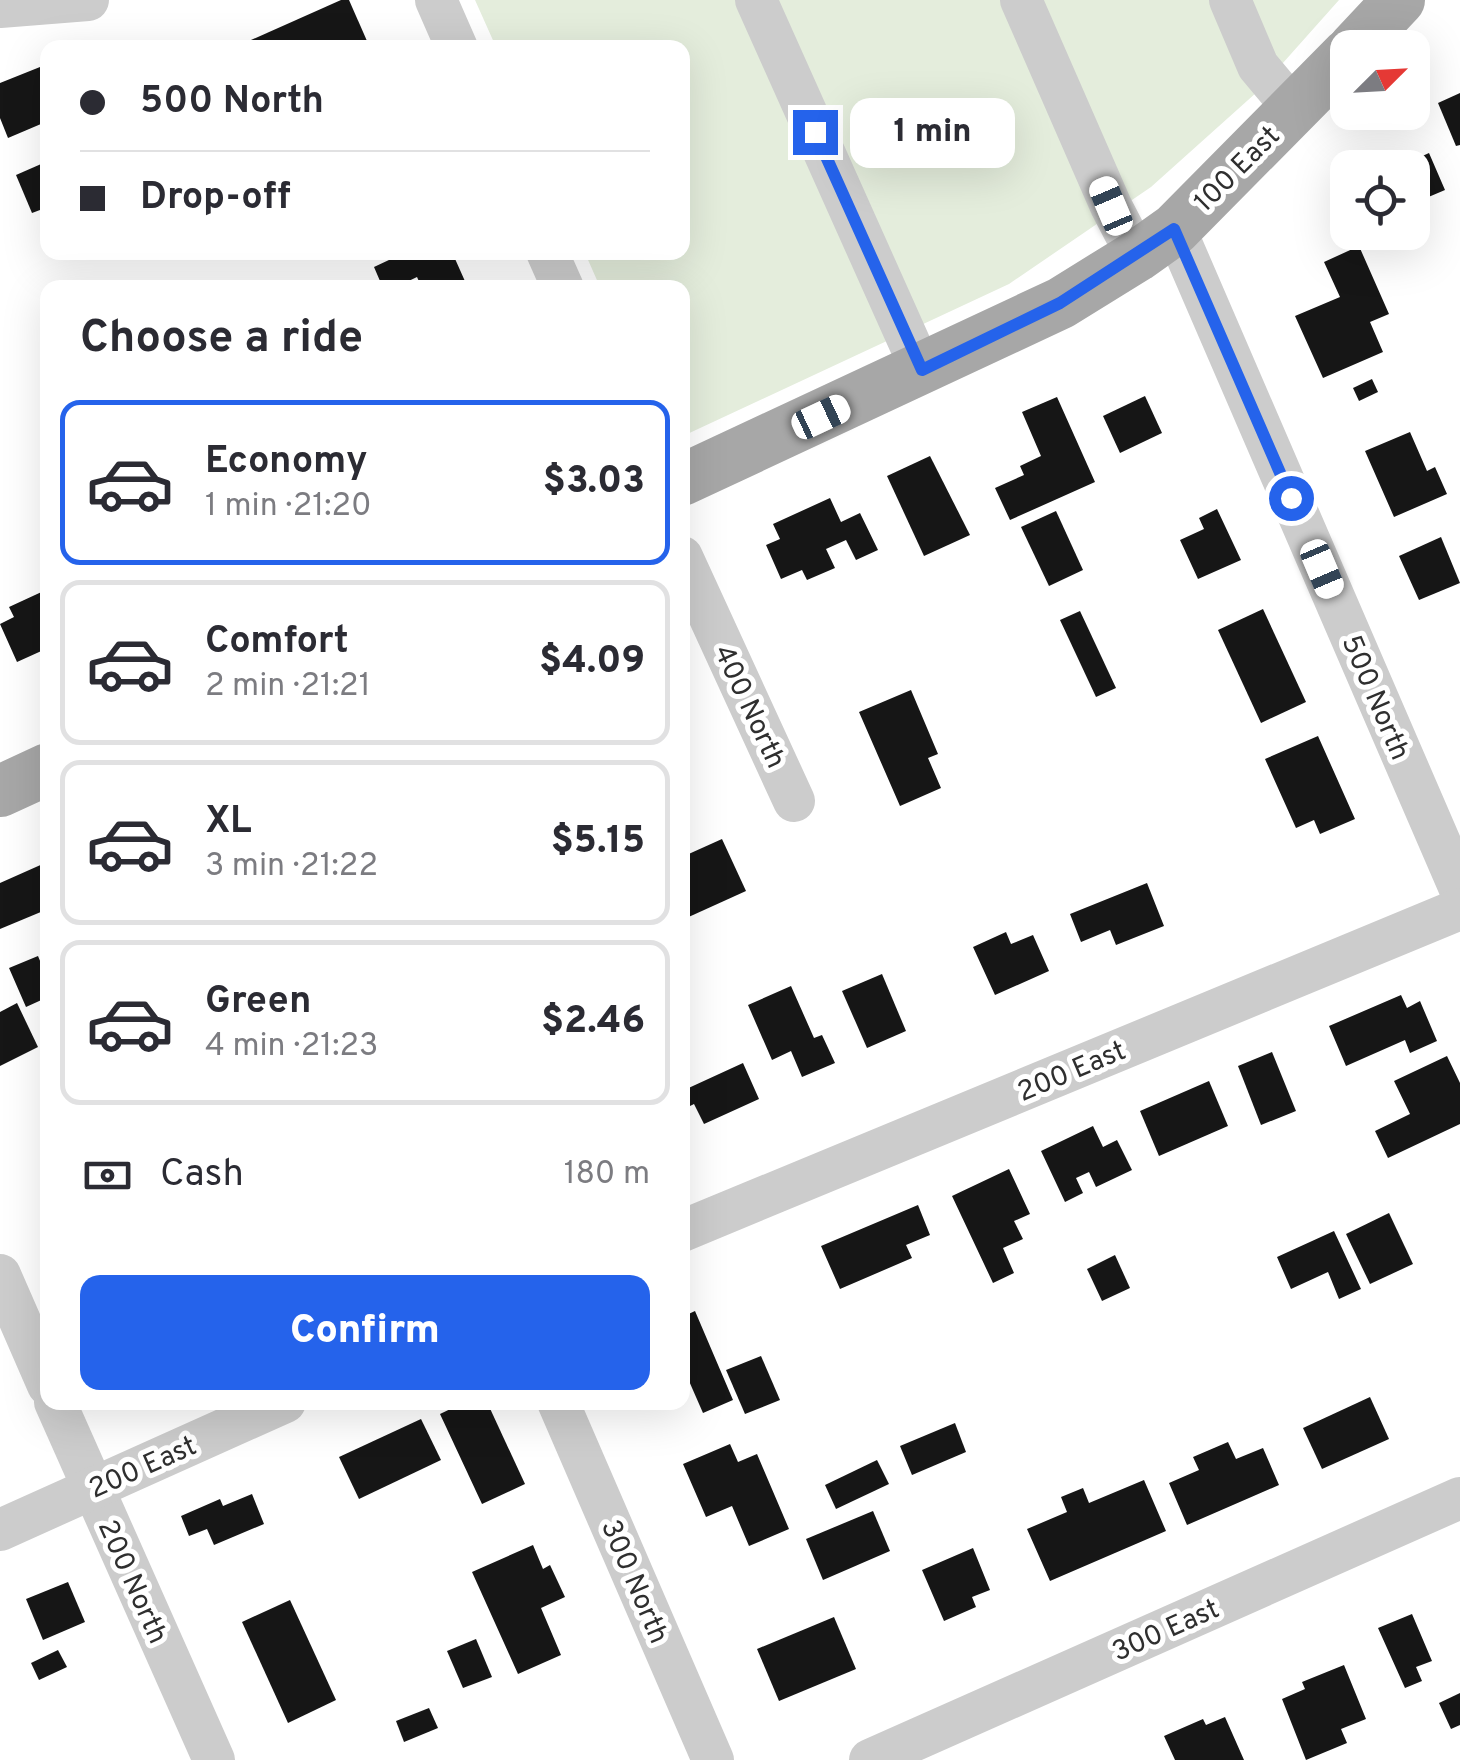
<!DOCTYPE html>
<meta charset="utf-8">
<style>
body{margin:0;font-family:Overpass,sans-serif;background:#f7f7f7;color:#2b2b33;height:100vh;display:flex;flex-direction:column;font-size:38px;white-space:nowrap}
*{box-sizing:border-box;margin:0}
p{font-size:32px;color:#7c7c81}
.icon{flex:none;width:55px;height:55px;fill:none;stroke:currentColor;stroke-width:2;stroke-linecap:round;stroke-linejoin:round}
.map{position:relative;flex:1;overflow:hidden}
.sheet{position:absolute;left:40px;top:280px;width:650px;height:1130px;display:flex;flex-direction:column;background:#fff;border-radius:20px;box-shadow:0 10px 40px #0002}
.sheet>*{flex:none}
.guide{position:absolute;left:40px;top:40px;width:650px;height:220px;border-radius:20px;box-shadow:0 10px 40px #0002;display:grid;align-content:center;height:220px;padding:0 40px;background:#fff}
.needle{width:65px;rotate:66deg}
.tools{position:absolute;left:1330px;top:30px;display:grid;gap:20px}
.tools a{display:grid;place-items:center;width:100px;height:100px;border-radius:20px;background:#fff;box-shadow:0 10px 40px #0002;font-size:50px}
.end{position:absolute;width:45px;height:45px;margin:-22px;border:12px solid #2563eb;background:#fff;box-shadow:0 0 0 5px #fff}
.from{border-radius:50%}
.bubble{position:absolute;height:70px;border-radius:20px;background:#fff;box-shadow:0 10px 40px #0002;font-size:32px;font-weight:800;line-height:70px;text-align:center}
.car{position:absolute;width:30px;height:60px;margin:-30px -15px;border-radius:12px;box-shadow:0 0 8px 2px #0007;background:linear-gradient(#fff 24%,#345 0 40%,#fff 0 76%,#345 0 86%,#fff 0)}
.guide b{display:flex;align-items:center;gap:35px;height:95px;font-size:38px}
.guide b+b{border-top:2px solid #e1e1e2}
.guide i{width:25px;height:25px;background:#2b2b33}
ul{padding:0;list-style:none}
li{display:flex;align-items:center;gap:30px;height:165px;margin:0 20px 15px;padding:0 20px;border:5px solid #e1e1e2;border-radius:20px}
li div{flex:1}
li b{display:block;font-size:38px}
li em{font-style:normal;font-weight:800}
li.active{border-color:#2563eb}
li>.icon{width:90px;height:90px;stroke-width:1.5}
h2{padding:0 40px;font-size:45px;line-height:120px}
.pay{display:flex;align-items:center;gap:25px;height:110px;padding:0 40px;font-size:38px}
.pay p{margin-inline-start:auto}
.cta{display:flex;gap:20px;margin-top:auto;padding:20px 40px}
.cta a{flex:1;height:115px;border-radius:20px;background:#2563eb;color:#fff;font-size:40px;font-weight:800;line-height:115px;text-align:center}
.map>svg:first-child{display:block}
.green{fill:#e4eddc}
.building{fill:#161616}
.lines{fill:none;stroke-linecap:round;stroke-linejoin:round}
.minor{stroke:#ccc;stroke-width:42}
.major{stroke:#a7a7a7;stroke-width:52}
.route{stroke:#2563eb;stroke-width:12}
.labels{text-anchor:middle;stroke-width:10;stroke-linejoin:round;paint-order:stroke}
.street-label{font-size:28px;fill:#2f2f2f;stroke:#fff}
</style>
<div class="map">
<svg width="1460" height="1760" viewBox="0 0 1460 1760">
<rect width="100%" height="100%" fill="#fff"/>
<polygon class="green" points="475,0 1339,0 1257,92 1151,187 1009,284 683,436 682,288 600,287 585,253 682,252 682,48 496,47"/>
<g class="building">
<polygon points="341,0 349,0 367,41 352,48 233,48"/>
<polygon points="45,65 48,72 48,121 8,138 0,118 0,83"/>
<polygon points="1460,93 1460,145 1456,146 1438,103"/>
<polygon points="1429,153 1445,190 1412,204 1412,168 1396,168"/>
<polygon points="48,161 48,207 32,213 16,175"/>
<polygon points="1359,246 1389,314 1370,322 1383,352 1323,378 1295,316 1340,297 1324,262"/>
<polygon points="406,252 452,252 468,288 422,288 417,277 394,288 383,288 374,267"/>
<polygon points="1372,379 1378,392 1359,401 1353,388"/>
<polygon points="1145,396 1162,433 1120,453 1103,416"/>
<polygon points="1057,397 1095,482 1010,520 995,488 1024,475 1020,466 1041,456 1022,412"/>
<polygon points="1410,432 1427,471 1435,467 1447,494 1394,517 1365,451"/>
<polygon points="930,456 970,535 924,556 887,476"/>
<polygon points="830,498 841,522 860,513 878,550 856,560 846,540 826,549 835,568 807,580 802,570 781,579 766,545 780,539 773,524"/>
<polygon points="1217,509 1241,560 1198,579 1180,540 1204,529 1199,518"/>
<polygon points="1056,511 1083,570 1049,586 1021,527"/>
<polygon points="1441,537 1460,583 1419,600 1399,556"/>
<polygon points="48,589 48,648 17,662 0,624 14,617 9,607"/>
<polygon points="1263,609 1306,702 1261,723 1218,630"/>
<polygon points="1080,611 1116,688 1096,697 1060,620"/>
<polygon points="911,690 938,754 928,758 941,788 900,806 859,712"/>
<polygon points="1318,736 1355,819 1320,834 1314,820 1296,828 1265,759"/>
<polygon points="722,839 746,891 682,920 682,857"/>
<polygon points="45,863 48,909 0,929 0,883"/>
<polygon points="1147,883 1164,926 1116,945 1110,930 1081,942 1070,914"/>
<polygon points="1006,932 1011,944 1033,935 1049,971 995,995 973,947"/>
<polygon points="38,956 43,968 48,965 48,997 26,1007 9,968"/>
<polygon points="882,974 906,1031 867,1048 842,991"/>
<polygon points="791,986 814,1038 822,1035 835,1063 802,1077 791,1051 772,1060 748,1005"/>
<polygon points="1401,995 1407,1008 1420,1001 1437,1041 1410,1053 1405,1040 1346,1066 1329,1026"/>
<polygon points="17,1003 38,1047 0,1066 0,1012"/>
<polygon points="1272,1052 1296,1111 1261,1125 1238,1066"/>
<polygon points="1447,1056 1460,1083 1460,1124 1388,1158 1375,1131 1410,1114 1394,1081"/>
<polygon points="743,1063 759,1099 704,1124 694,1104 682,1110 682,1091"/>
<polygon points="1209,1081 1228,1126 1159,1156 1140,1111"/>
<polygon points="1093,1126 1103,1147 1117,1140 1132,1170 1096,1187 1089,1172 1076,1178 1083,1193 1065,1202 1041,1151"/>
<polygon points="1009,1169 1030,1214 1014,1221 1023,1239 1003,1248 1014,1273 993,1283 952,1196"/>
<polygon points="918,1205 930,1235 906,1245 912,1258 840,1289 821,1246"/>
<polygon points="1389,1213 1413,1264 1370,1284 1346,1234"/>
<polygon points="1334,1231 1361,1289 1339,1299 1328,1272 1291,1289 1277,1257"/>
<polygon points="1115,1255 1130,1288 1102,1301 1087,1269"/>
<polygon points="695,1311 733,1400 703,1413 689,1381 682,1384 682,1317"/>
<polygon points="761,1356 780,1400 745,1414 726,1370"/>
<polygon points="1370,1397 1389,1439 1322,1469 1303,1428"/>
<polygon points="465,1402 487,1402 525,1484 482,1504 440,1414"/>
<polygon points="421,1419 441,1460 359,1499 339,1457"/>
<polygon points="955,1423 966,1452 912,1475 900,1446"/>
<polygon points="1228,1442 1236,1459 1263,1448 1279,1485 1187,1525 1169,1483 1199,1470 1193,1457"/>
<polygon points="730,1444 738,1462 757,1454 789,1529 749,1546 732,1506 706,1517 683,1464"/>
<polygon points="877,1460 889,1484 836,1509 825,1485"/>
<polygon points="1144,1480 1166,1531 1050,1581 1027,1529 1067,1512 1061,1497 1083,1488 1089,1503"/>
<polygon points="252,1494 264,1524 214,1545 207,1529 189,1536 181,1516 220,1499 223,1506"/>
<polygon points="873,1511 890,1551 823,1580 806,1539"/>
<polygon points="533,1545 543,1569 550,1565 565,1597 541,1608 561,1655 518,1674 472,1572"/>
<polygon points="973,1548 990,1590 972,1597 976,1607 944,1621 922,1570"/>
<polygon points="68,1582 85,1622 43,1640 26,1599"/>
<polygon points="290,1600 336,1700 288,1723 242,1622"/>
<polygon points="1412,1614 1432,1661 1416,1667 1422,1681 1405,1688 1378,1628"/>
<polygon points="834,1617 856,1669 779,1701 757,1649"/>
<polygon points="476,1639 492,1677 463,1688 447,1651"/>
<polygon points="58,1650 67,1667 39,1680 31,1663"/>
<polygon points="1344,1665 1366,1719 1341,1729 1347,1743 1306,1760 1282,1699 1305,1689 1302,1682"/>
<polygon points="1460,1693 1460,1725 1451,1729 1439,1703"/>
<polygon points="429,1708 438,1728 404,1742 396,1721"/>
<polygon points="1225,1717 1244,1760 1175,1760 1164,1736 1203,1719 1206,1725"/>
</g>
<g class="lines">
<g class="minor">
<polyline points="436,0 457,48"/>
<polyline points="756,0 922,371"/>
<polyline points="1021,0 1111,206 1137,256"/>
<polyline points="1230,0 1258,66 1294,109"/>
<polyline points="0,7 88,0"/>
<polyline points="1175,229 1460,889"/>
<polyline points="547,252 563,288"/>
<polyline points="682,557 794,801"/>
<polyline points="682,1231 1460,909"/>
<polyline points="0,1275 48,1385"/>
<polyline points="55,1402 214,1760"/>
<polyline points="558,1402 713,1760"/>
<polyline points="0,1530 285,1402"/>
<polyline points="870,1760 1460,1498"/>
</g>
<g class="major">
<polyline points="1354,48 1399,0"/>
<polyline points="682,480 1061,303 1137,256 1175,229 1348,54"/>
<polyline points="0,791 48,769"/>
</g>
</g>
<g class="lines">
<polyline class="route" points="815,132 922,370 1060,303 1174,229 1291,498"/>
</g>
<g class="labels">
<g class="street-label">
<text transform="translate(1236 168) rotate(-45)" y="10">100 East</text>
<text transform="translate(1377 697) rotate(67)" y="10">500 North</text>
<text transform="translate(751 706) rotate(65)" y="10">400 North</text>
<text transform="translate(1071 1070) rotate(-23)" y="10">200 East</text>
<text transform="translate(142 1466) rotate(-24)" y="10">200 East</text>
<text transform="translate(134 1581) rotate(66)" y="10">200 North</text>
<text transform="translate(636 1581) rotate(67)" y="10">300 North</text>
<text transform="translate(1165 1629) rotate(-24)" y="10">300 East</text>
</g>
</g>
</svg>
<div class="tools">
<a><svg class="needle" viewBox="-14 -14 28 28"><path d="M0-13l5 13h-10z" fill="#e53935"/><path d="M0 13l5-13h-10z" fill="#7c7c81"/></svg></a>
<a><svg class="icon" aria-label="locate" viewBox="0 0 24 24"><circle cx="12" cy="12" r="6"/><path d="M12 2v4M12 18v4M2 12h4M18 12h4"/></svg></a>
</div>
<i class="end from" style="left:1291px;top:498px"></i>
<i class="end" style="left:815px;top:132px"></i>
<div class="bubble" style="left:850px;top:98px;width:165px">1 min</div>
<i class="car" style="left:1111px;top:206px;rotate:337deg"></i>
<i class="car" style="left:821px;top:417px;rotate:65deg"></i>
<i class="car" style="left:1322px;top:569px;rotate:157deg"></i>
<div class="guide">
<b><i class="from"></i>500 North</b>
<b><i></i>Drop-off</b>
</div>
<section class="sheet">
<h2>Choose a ride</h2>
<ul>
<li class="active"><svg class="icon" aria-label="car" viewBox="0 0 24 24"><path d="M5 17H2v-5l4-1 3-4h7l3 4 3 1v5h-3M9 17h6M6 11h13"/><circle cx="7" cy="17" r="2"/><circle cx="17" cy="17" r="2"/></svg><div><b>Economy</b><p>1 min · 21:20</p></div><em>$3.03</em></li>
<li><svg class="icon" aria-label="car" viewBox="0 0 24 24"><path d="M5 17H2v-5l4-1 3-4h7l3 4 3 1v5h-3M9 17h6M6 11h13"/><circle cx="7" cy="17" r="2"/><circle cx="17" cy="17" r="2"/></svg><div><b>Comfort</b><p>2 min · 21:21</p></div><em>$4.09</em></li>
<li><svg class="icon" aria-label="car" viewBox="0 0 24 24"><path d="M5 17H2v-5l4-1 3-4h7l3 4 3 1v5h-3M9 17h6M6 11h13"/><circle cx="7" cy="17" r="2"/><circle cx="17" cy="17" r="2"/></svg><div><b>XL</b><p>3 min · 21:22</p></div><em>$5.15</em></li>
<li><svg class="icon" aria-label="car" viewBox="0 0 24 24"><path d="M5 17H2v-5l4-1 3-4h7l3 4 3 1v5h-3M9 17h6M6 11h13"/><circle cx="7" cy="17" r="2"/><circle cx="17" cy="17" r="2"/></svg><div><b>Green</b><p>4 min · 21:23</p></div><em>$2.46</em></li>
</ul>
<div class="pay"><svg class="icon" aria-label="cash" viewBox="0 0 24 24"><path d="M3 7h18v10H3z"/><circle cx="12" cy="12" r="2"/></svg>Cash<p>180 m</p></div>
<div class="cta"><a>Confirm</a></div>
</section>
</div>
